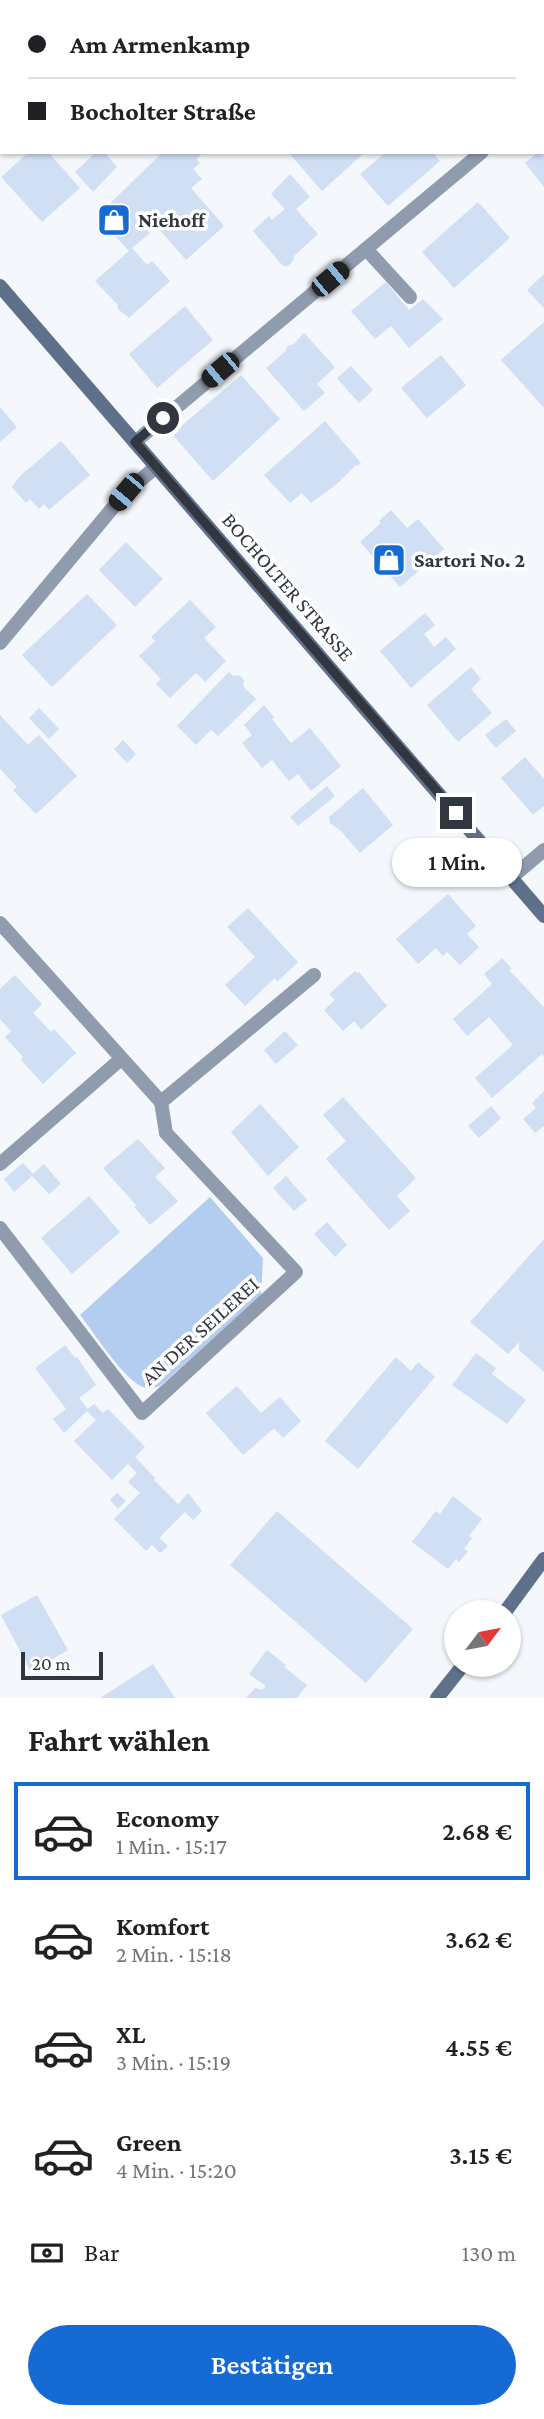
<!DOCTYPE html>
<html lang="de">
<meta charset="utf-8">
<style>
body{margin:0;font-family:"Crimson Pro",serif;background:#f6f6f6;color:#202124;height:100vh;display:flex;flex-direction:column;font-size:26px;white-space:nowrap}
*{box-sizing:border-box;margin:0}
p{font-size:23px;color:#757577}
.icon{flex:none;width:38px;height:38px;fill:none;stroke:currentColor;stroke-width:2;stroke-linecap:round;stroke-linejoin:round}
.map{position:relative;height:1698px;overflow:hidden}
.sheet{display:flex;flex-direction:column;background:#fff;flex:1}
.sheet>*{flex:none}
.top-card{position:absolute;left:0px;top:0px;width:544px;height:154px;box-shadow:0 2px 5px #0004;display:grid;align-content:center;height:154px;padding:0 28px;background:#fff}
.needle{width:46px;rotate:58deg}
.buttons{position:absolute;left:444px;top:1600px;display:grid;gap:14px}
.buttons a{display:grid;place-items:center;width:77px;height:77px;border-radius:50%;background:#fff;box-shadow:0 2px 5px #0004;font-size:35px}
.scale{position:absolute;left:21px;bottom:18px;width:82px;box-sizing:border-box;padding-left:7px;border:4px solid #32373f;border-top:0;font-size:19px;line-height:24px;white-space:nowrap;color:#32373f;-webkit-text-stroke:5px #fff;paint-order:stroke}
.end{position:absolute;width:32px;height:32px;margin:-16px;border:9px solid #32373f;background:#fff;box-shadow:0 0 0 4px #fff}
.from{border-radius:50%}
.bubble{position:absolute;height:49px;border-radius:24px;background:#fff;box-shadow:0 2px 5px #0004;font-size:23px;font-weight:600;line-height:49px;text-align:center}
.car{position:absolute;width:21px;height:42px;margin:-21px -10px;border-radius:9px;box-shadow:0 0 5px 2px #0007;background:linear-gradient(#222 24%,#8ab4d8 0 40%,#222 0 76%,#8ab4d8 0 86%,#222 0)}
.top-card b{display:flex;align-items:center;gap:24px;height:66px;font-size:26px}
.top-card b+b{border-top:2px solid #e0e0e0}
.top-card i{width:18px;height:18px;background:#202124}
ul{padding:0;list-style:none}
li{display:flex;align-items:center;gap:21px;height:98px;margin:0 14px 10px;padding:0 14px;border:4px solid transparent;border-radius:0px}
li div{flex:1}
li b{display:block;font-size:26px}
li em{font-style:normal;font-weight:600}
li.selected{border-color:#156ad4}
li>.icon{width:63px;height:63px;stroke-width:1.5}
h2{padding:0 28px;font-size:32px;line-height:84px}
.pay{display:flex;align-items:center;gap:18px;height:77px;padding:0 28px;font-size:26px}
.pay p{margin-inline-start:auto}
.cta{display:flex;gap:14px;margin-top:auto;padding:14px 28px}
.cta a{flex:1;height:80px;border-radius:42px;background:#156ad4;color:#fff;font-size:28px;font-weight:600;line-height:80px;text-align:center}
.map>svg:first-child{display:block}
.green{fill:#b3cdf1}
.building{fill:#d0dff3}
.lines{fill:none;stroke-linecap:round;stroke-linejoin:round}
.lane{stroke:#909cae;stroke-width:14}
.street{stroke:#909cae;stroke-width:14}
.secondary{stroke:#5f718a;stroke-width:14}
.route{stroke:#32373f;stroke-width:9}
.labels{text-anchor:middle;stroke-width:7;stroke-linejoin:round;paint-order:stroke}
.poi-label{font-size:21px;font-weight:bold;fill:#32373f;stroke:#fff;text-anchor:start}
.street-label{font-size:21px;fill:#32373f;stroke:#fff}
</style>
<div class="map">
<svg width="544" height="1698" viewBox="0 0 544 1698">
<rect width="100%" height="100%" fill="#f4f7fb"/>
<path class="green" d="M210 1197 263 1258 261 1296 160 1386C153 1388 145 1389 139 1385 120 1374 95 1334 80 1315Z"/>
<g class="building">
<polygon points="29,152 48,152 80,188 42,222 1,177"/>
<polygon points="96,152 104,152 117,167 93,192 75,172"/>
<polygon points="163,152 204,152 196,159 200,163 193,169 202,179 191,188 224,226 186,260 153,222 146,229 150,233 132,248 147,265 152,261 170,281 129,318 118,309 117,304 95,281 129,251 97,216"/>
<polygon points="288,152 365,152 322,191"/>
<polygon points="386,152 432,152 440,161 388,206 360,174"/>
<polygon points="538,152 544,152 544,187 525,163"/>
<polygon points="290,174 310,197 296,209 318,234 294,256 293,261 288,266 283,266 253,231 269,216 272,220 285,209 271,194"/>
<polygon points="478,202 510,238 454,288 422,252"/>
<polygon points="544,274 544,308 527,290"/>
<polygon points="386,282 409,310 423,299 443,319 409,348 391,326 375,339 351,311"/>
<polygon points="185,306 213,340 157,388 129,354"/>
<polygon points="544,322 544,408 501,360"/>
<polygon points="304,333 335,367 317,384 325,393 304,411 266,368 286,351 287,346 294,344"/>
<polygon points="441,355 466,385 427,418 401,388"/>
<polygon points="351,366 373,390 359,403 337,378"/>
<polygon points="241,375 280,419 213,481 172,434"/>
<polygon points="0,407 17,427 0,442"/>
<polygon points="325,421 361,463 357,466 356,465 338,483 311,503 302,493 290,503 264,475"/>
<polygon points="61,441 90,475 49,510 44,504 39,509 30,499 26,503 12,487 20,476"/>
<polygon points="391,510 407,528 418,519 444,549 400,587 360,542 381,523 379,521"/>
<polygon points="126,542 163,579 135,607 99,570"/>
<polygon points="87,594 117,625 52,687 22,655"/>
<polygon points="190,600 216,627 204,638 226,661 205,682 196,673 170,698 156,684 161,679 139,656 155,641 151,637"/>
<polygon points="425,613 435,625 424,634 434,647 446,637 456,649 411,688 380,651"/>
<polygon points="471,667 481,679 471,689 492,713 458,742 427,705"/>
<polygon points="229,672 233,676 239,675 244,680 243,686 256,699 218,736 211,730 196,745 177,726"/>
<polygon points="264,705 274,717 272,719 291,743 310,728 341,766 311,791 298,774 289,781 272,760 262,768 242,743 252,735 244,725"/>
<polygon points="39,708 59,729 49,739 29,718"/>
<polygon points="0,715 28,745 39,735 77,776 36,814 13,790 17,787 0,769"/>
<polygon points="506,719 516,731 496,748 485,735"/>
<polygon points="123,740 136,754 127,763 114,749"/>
<polygon points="525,757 544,779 544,806 533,815 501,778"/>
<polygon points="327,786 335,796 298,826 290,817"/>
<polygon points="363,788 393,825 360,853 341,831 330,823 329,817"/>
<polygon points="448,894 476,926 467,934 479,947 460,965 447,952 443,956 436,948 418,964 396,939"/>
<polygon points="248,908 298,962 277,982 275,978 245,1006 225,985 255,957 227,927"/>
<polygon points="502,958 512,969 509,970 544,1007 544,1057 542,1054 492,1098 475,1078 513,1045 489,1017 467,1036 453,1019 492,984 484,974"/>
<polygon points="355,971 357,973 359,972 387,1006 361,1030 354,1021 343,1031 324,1010 335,1000 329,994"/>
<polygon points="15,975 42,1004 33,1013 51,1032 54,1029 76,1053 43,1084 21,1060 23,1057 5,1037 11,1031 0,1019 0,989"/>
<polygon points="285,1031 298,1045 276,1064 264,1050"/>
<polygon points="544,1091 544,1126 535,1133 523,1119 536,1108 532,1103"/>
<polygon points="343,1097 416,1178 397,1196 410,1211 389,1230 326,1159 346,1141 323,1115"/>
<polygon points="260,1104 299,1147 268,1176 231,1132"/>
<polygon points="491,1106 501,1118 479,1138 468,1126"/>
<polygon points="138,1139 165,1168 155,1177 178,1201 150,1225 134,1207 136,1205 103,1168"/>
<polygon points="23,1163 33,1174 44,1164 61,1184 49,1194 32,1176 14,1192 4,1179"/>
<polygon points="286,1176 307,1200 294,1211 273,1188"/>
<polygon points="89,1196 120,1232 72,1274 41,1238"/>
<polygon points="327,1222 347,1245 335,1257 314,1234"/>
<polygon points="544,1239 544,1372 519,1350 519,1342 508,1354 470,1322"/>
<polygon points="65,1345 75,1358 77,1357 96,1385 79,1398 88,1409 94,1404 103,1413 108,1409 145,1447 135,1457 155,1478 154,1480 178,1504 188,1493 202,1511 193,1520 185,1512 159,1538 168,1546 160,1553 152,1545 146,1551 114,1519 140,1493 128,1482 137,1473 128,1464 112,1480 74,1441 96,1420 87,1411 64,1433 53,1419 66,1409 35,1368"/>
<polygon points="476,1353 496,1368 492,1374 526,1400 507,1424 452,1385"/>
<polygon points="396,1357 411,1371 418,1362 435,1377 358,1469 325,1441"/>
<polygon points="237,1386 261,1413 280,1397 301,1421 283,1438 274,1428 243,1455 206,1413"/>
<polygon points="117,1493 126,1501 118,1509 110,1500"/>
<polygon points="453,1496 482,1519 469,1536 472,1538 464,1549 468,1551 459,1562 456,1559 448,1569 412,1542 436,1511 440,1514"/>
<polygon points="277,1511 413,1629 366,1683 230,1565"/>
<polygon points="37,1595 68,1650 31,1672 1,1615"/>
<polygon points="267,1650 286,1665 284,1667 307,1685 297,1698 246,1698 255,1688 262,1690 266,1686 249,1674"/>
<polygon points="153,1664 175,1698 100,1698"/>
</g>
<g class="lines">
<g class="lane">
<polyline points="366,249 410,297"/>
<polyline points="511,878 544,850"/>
</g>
<g class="street">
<polyline points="494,0 496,2"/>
<polyline points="142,2 144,0"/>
<polyline points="542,56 544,58"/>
<polyline points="542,102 544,101"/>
<polyline points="0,126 2,125"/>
<polyline points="135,442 482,152"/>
<polyline points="0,643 126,492 156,467"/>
<polyline points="0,923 161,1102 166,1133 296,1272 142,1413 0,1228"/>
<polyline points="161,1102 314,975"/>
<polyline points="0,1164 121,1059"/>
</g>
<g class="secondary">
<polyline points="0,286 544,916"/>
<polyline points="505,1612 544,1559"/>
<polyline points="437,1698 464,1664"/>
</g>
</g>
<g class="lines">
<polyline class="route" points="163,418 135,442 456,813"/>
</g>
<defs>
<symbol id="shop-square" viewBox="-11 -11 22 22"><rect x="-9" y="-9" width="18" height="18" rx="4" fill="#156ad4" stroke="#fff"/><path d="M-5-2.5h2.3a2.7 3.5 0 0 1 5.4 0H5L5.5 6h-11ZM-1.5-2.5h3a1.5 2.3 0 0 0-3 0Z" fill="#fff"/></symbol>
</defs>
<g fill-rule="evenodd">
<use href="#shop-square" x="95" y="201" width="38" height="38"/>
<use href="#shop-square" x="370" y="541" width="38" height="38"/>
</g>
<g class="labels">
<g class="poi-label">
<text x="138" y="227">Niehoff</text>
<text x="414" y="567">Sartori No. 2</text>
</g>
<g class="street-label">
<text transform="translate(288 587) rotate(49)" y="7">BOCHOLTER STRASSE</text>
<text transform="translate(200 1331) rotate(-42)" y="7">AN DER SEILEREI</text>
</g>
</g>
</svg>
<div class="buttons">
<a><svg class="needle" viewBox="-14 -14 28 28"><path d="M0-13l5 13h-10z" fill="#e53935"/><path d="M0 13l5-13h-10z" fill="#757577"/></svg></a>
</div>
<div class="scale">20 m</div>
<i class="end from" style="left:163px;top:418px"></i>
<i class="end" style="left:456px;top:813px"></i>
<div class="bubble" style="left:392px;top:838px;width:130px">1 Min.</div>
<i class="car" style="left:330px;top:279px;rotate:50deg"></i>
<i class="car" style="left:220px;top:370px;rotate:230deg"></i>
<i class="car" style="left:126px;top:492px;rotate:220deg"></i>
<div class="top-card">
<b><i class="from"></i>Am Armenkamp</b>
<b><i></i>Bocholter Straße</b>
</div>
</div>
<section class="sheet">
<h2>Fahrt wählen</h2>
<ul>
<li class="selected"><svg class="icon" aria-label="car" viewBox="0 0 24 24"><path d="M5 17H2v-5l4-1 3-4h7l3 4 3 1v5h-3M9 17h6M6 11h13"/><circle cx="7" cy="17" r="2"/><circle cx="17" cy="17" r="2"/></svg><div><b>Economy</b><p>1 Min. · 15:17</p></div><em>2.68 €</em></li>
<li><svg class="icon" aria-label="car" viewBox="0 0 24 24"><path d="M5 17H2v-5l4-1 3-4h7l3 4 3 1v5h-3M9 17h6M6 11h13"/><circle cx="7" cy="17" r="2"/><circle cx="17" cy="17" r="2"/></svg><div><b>Komfort</b><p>2 Min. · 15:18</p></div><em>3.62 €</em></li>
<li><svg class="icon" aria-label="car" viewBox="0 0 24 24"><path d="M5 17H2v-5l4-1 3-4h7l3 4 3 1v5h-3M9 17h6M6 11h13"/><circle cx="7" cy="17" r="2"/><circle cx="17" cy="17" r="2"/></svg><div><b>XL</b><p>3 Min. · 15:19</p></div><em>4.55 €</em></li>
<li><svg class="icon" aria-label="car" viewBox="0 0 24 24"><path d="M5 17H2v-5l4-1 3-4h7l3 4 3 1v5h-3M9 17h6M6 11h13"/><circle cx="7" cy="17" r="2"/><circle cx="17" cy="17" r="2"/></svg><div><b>Green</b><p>4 Min. · 15:20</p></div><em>3.15 €</em></li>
</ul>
<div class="pay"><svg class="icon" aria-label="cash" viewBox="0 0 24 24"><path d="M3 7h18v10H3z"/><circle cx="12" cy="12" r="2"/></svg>Bar<p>130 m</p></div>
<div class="cta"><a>Bestätigen</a></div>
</section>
